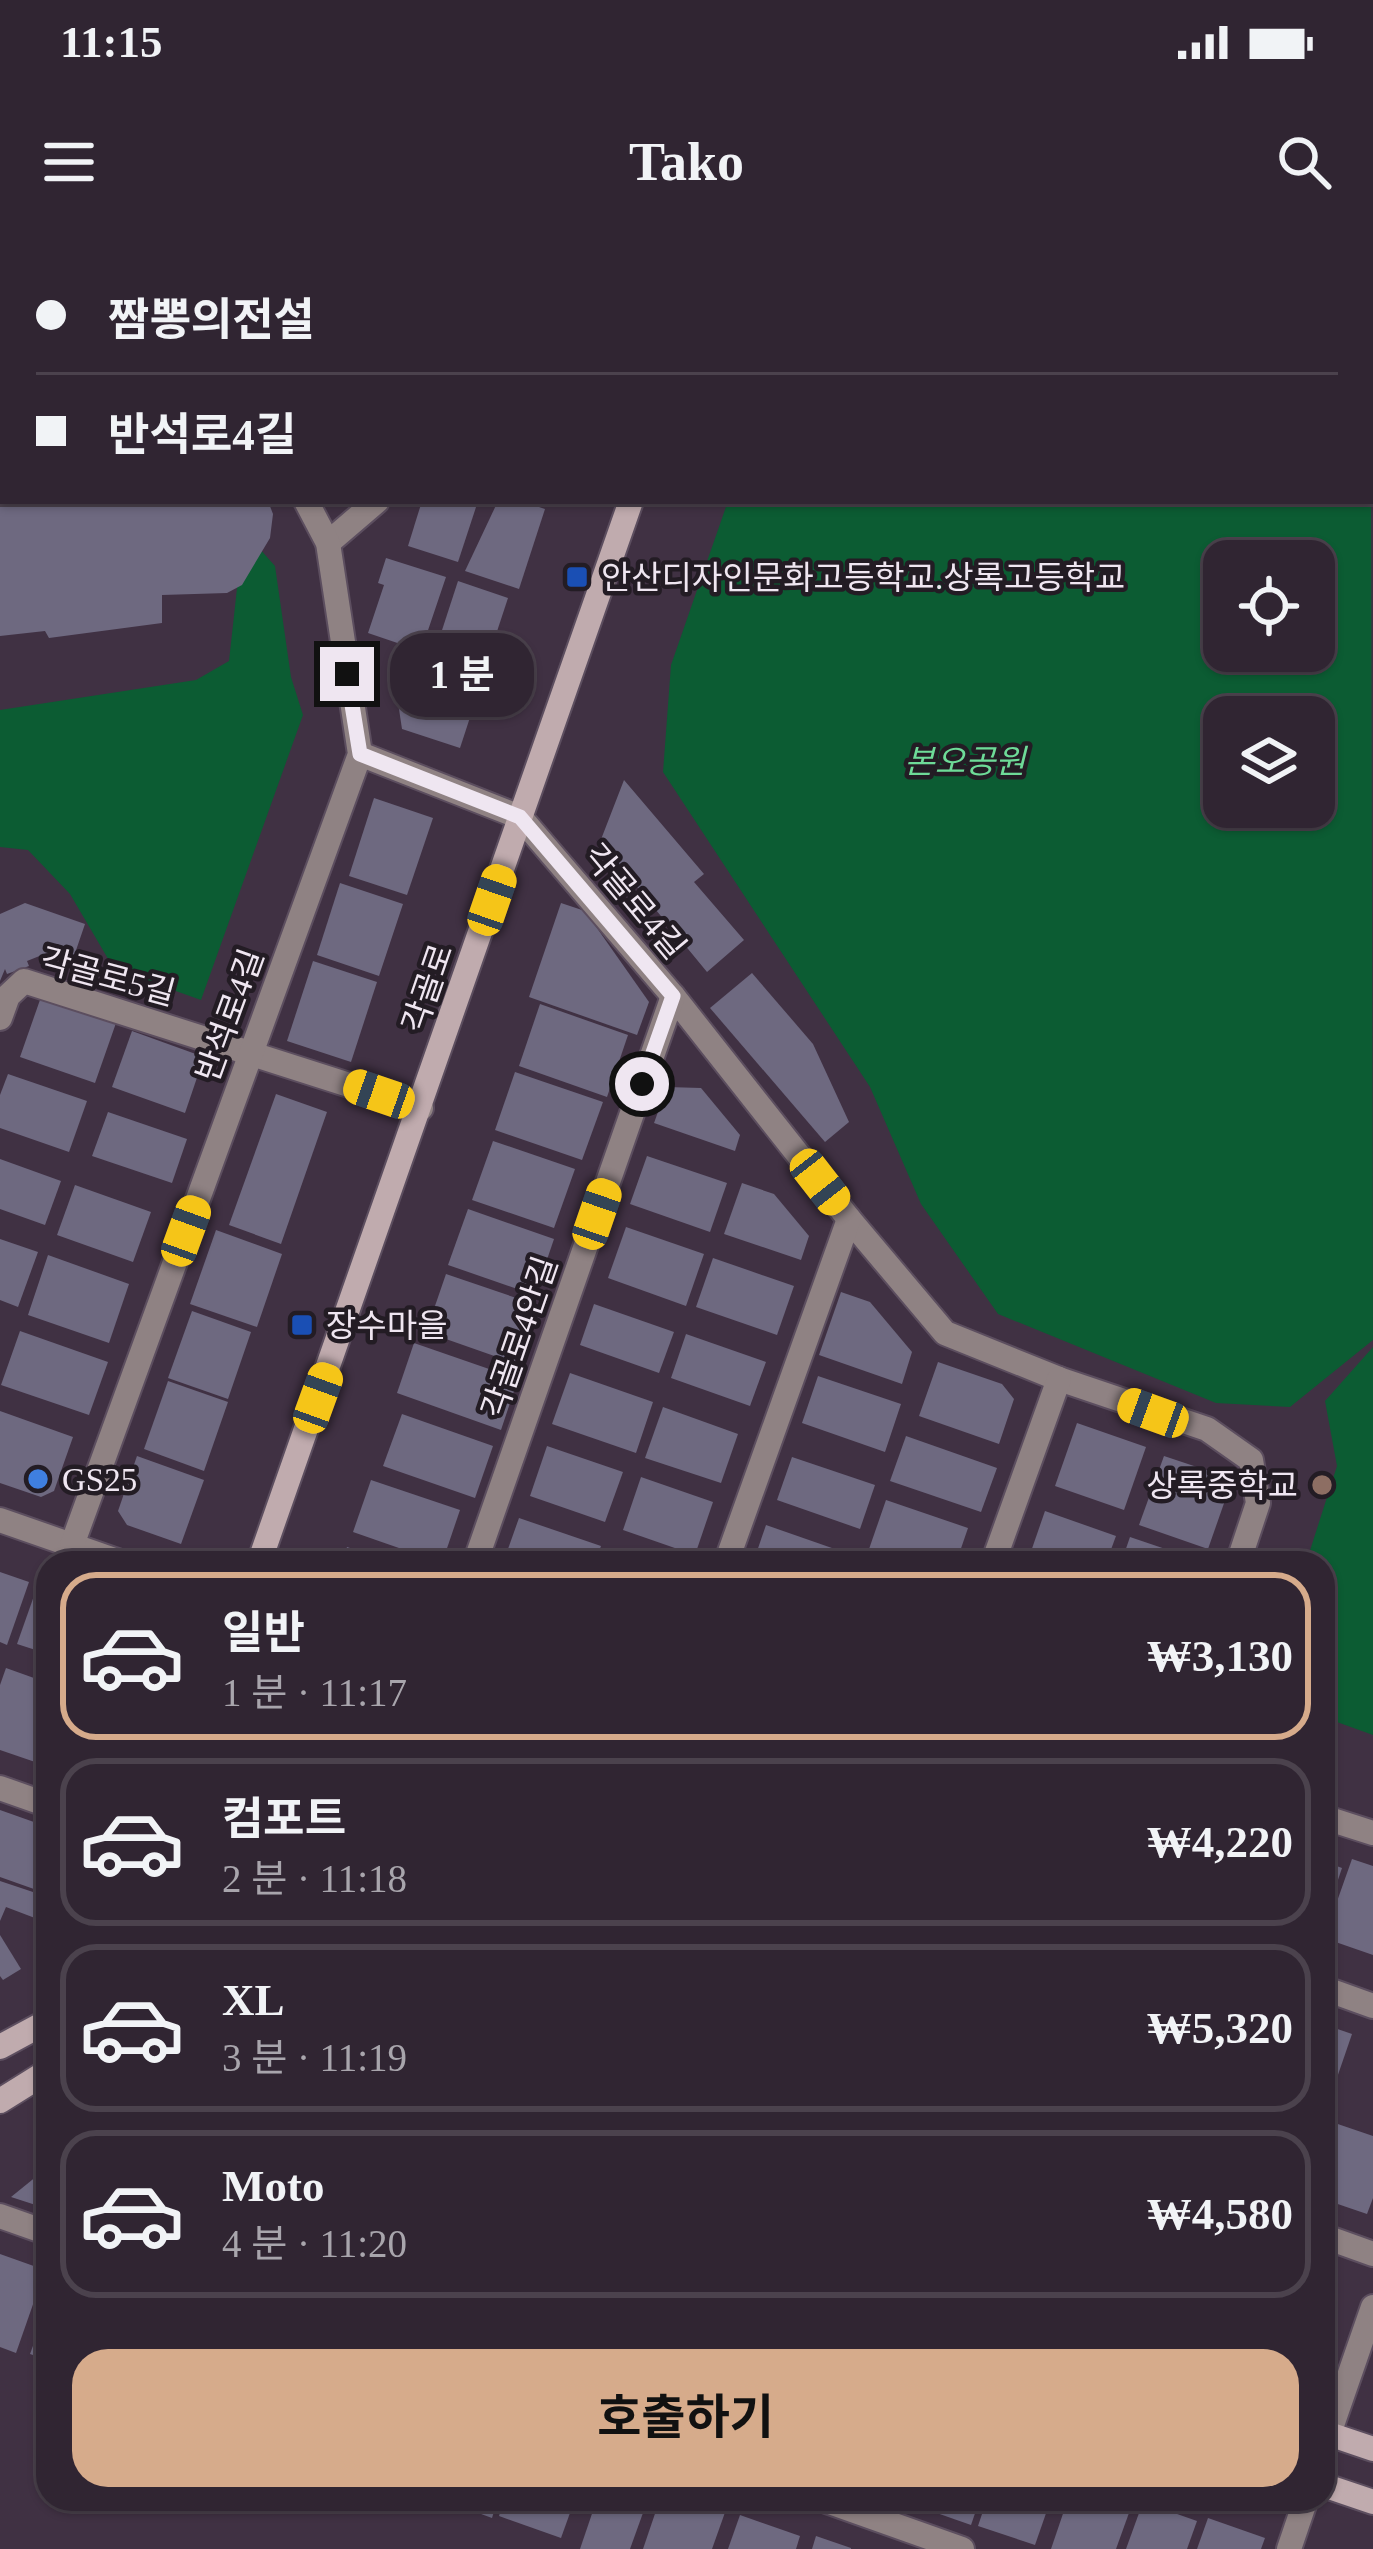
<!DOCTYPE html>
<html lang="ko">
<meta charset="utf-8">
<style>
body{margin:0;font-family:"Times New Roman","Noto Sans KR",serif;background:#3c313e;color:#f1f3f6;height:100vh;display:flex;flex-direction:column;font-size:45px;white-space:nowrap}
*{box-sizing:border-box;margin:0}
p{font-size:39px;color:#a8a5ac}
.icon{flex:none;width:66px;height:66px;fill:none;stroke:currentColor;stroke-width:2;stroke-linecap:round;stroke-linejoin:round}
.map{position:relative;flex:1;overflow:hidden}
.sheet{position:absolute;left:36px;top:1311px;width:1299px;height:960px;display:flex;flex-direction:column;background:#302532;border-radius:36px;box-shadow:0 3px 9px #0004,0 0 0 3px #4b424d}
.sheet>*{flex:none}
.top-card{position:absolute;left:0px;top:0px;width:1374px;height:264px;box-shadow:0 3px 9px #0004,0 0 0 3px #4b424d;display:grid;align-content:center;height:264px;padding:0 36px;background:#302532}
.controls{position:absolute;left:1203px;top:300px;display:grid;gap:24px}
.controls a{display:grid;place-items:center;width:132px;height:132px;border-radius:24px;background:#302532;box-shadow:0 3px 9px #0004,0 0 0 3px #4b424d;font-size:60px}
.end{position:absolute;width:54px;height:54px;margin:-27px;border:15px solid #efe6f1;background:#111;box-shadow:0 0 0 6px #111}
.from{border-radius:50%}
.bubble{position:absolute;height:84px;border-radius:36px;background:#302532;box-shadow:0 3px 9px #0004,0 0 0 3px #4b424d;font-size:39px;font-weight:700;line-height:84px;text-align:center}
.car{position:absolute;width:36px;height:72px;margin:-36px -18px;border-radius:15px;box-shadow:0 0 9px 3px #0007;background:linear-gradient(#f5c518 24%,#345 0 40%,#f5c518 0 76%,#345 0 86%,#f5c518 0)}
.top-card b{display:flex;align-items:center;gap:42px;height:114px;font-size:45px}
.top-card b+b{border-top:3px solid #4b424d}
.top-card i{width:30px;height:30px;background:#f1f3f6}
ul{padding:21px 0 0;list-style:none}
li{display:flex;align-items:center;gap:36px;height:168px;margin:0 24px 18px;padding:0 12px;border:6px solid #4b424d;border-radius:36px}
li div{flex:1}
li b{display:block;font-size:45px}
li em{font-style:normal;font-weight:700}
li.selected{border-color:#d6ab8b}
li>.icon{width:108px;height:108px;stroke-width:1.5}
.button{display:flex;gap:24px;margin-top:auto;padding:24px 36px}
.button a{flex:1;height:138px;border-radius:36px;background:#d6ab8b;color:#111;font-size:48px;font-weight:700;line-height:138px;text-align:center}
.status{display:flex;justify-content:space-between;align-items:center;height:84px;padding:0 60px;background:#302532;direction:ltr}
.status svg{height:33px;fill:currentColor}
header{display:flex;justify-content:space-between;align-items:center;height:156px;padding:0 36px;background:#302532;font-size:54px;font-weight:700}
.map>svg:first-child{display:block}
.green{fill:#0c5c33;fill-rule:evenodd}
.building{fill:#6e6980}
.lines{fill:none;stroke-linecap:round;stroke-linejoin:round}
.minor-casing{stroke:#5c4e5f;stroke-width:28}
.secondary-casing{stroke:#5c4e5f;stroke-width:28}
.minor{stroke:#8f8283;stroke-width:24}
.secondary{stroke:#c0abae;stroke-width:24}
.route{stroke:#efe6f1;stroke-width:15}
.transit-dot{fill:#1a4fb4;stroke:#231c24;stroke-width:4.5}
.shop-dot{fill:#3f7fe0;stroke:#231c24;stroke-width:4.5}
.education-dot{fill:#8d6e63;stroke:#231c24;stroke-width:4.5}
.labels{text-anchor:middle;stroke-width:9;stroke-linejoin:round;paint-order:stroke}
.poi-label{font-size:33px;fill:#efe6f1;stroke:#231c24;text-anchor:start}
.park-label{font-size:33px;font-style:italic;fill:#6edb98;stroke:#231c24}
.street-label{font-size:33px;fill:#efe6f1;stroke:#231c24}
</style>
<div class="status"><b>11:15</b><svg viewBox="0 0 49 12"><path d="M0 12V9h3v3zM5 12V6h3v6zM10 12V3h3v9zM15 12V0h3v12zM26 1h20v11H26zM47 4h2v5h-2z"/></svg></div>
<header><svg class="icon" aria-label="menu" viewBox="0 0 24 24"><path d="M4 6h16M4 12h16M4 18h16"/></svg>Tako<svg class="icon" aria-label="search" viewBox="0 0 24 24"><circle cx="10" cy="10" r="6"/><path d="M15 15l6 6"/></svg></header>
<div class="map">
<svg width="1373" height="2309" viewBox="0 0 1373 2309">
<rect width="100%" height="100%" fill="#403143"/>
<g class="green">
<polygon points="818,0 1338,0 817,3"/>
<path d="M1371 241 1373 1100 1290 1167 1216 1163 998 1074 921 964 870 847 663 532 671 425 728 261H1371ZM1224 321H1314V411H1224ZM1314 477V567H1224V477Z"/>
<polygon points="259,308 275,326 291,437 303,475 201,760 114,729 70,654 28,610 0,607 0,470 196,440 229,421 239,330"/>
<polygon points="1373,1107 1373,1495 1323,1477 1323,1323 1306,1323 1337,1226 1325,1161"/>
</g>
<g class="building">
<polygon points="0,261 268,261 273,274 270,298 242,345 227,353 162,355 162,383 49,398 45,391 0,396"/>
<polygon points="422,261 478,261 458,322 408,306"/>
<polygon points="498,261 521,261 545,269 519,349 465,331"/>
<polygon points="386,318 446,337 421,411 368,393 384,345 378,343"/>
<polygon points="458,341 508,358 481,440 431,424"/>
<polygon points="397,427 478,453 460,508 402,489 394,436"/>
<polygon points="624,540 704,634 694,642 744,700 707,732 600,602"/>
<polygon points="374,558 433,578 407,655 349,636"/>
<polygon points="340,643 403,664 379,736 317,715"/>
<polygon points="25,663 85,684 72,722 47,713 27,721 29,726 7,734 5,729 0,741 0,674"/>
<polygon points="561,663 585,671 649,762 637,795 529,757"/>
<polygon points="313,721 377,742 351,822 287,801"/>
<polygon points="752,733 813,804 849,882 825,902 710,768"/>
<polygon points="41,757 116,783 95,843 20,817"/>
<polygon points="540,764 628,795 607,857 519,826"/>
<polygon points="132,791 204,817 185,873 112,847"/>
<polygon points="515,832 603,862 582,920 495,890"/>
<polygon points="8,834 87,861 69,912 0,888 0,855"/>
<polygon points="667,847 701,848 740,895 735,911 654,883"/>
<polygon points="276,854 327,872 281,1004 229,985"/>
<polygon points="108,872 187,899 172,943 92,916"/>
<polygon points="493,901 575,929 554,988 472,960"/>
<polygon points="647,916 727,943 710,992 630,964"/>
<polygon points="0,919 61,941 45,985 0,969"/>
<polygon points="742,943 774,954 809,996 801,1020 724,994"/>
<polygon points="75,945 151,972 133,1022 57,995"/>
<polygon points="468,969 554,999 535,1055 448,1025"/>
<polygon points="626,987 704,1014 686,1066 608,1038"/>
<polygon points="216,990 282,1014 257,1087 190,1064"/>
<polygon points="0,999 38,1012 18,1067 0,1060"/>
<polygon points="48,1015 129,1044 109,1103 28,1075"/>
<polygon points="713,1018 794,1046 777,1095 696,1067"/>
<polygon points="446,1034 534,1064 514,1123 426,1092"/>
<polygon points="841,1052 870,1062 912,1112 902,1144 819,1115"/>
<polygon points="594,1064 674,1092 659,1133 580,1105"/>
<polygon points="192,1071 251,1092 228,1159 168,1138"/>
<polygon points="20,1091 108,1122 89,1175 1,1145"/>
<polygon points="686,1094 766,1122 750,1166 671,1138"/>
<polygon points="414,1103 518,1139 501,1190 397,1153"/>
<polygon points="938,1122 1002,1144 1014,1159 999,1204 919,1176"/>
<polygon points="570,1133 653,1162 636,1213 552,1184"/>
<polygon points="818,1136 901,1164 885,1212 802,1183"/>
<polygon points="168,1141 228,1162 204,1231 144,1209"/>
<polygon points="663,1167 738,1194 721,1243 645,1218"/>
<polygon points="0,1171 73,1197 54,1251 41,1257 0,1243"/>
<polygon points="402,1174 493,1206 475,1258 383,1226"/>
<polygon points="1077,1183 1146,1207 1124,1270 1055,1246"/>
<polygon points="906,1196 997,1228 981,1272 890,1241"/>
<polygon points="547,1206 623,1232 605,1282 530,1256"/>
<polygon points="137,1216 204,1240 181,1304 127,1285 118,1271"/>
<polygon points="1164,1216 1218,1234 1229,1249 1208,1309 1139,1285"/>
<polygon points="792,1217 875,1245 860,1289 777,1260"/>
<polygon points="641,1237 713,1262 695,1315 623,1290"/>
<polygon points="371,1240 460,1270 442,1323 353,1292"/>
<polygon points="886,1260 968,1288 956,1323 897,1323 868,1312"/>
<polygon points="1045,1271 1116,1296 1106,1323 1027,1323"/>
<polygon points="519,1278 601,1306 595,1323 503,1323"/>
<polygon points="766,1285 852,1315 850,1323 753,1323"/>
<polygon points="1130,1297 1192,1318 1190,1323 1121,1323"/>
<polygon points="347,1307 392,1322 392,1323 342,1323"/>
<polygon points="614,1309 652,1322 652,1323 609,1323"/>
<polygon points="0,1332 29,1342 7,1405 0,1402"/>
<polygon points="41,1336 48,1338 48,1414 17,1404"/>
<polygon points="6,1428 48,1443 48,1495 38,1523 0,1510 0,1445"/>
<polygon points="0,1570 48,1587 48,1654 0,1637"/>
<polygon points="1352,1619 1373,1626 1373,1715 1324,1698"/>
<polygon points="1323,1621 1342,1628 1324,1681 1323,1681"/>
<polygon points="0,1641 48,1657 48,1683 6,1667 0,1681"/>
<polygon points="0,1695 21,1729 3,1740 0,1736"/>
<polygon points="1323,1784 1352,1794 1329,1861 1323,1859"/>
<polygon points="1326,1880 1373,1896 1373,1958 1367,1974 1323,1959"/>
<polygon points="48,1927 48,1969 11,1957"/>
<polygon points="0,2014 45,2030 16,2113 0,2107"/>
<polygon points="48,2065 48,2120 30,2114"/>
<polygon points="440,2259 498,2259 492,2278"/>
<polygon points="504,2259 575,2259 561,2298 499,2276"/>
<polygon points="597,2259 648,2259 630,2309 580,2309"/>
<polygon points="660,2259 714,2259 728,2264 712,2309 643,2309"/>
<polygon points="913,2259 980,2259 971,2285 911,2264"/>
<polygon points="987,2259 1051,2259 1035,2305 978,2286"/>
<polygon points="1068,2259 1134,2259 1116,2309 1051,2309"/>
<polygon points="1143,2262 1197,2281 1187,2309 1126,2309"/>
<polygon points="740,2275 800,2296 796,2309 728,2309"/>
<polygon points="1208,2278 1265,2298 1261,2309 1197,2309"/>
<polygon points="816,2296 851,2308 851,2309 812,2309"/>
</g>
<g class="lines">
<defs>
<g id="minor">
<polyline points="158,0 160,3"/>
<polyline points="266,3 267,0"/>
<polyline points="508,3 509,0"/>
<polyline points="328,303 377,261"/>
<polyline points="360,514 520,577 673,756 849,979 945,1093 1059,1139 1207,1189 1251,1220 1258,1263 1238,1323"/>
<polyline points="0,778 8,756 24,741 421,868"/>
<polyline points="0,1280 123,1323"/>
<polyline points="72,1305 360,514 328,303 306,261"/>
<polyline points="475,1323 673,756"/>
<polyline points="726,1323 849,979"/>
<polyline points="993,1323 1059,1139"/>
<polyline points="0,1548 48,1565"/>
<polyline points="1323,1577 1373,1593"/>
<polyline points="1323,1748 1373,1766"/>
<polyline points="0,1976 48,1993"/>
<polyline points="1323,1996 1373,2014"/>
<polyline points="1323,2211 1373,2067"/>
<polyline points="821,2259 962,2309"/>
<polyline points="1289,2309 1306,2259"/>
</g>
<g id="secondary">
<polyline points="722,3 723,0"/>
<polyline points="259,1323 631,261"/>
<polyline points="0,1807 48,1781"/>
<polyline points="0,1861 48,1831"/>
<polyline points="1323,2192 1373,2209"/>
<polyline points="1323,2245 1373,2262"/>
</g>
</defs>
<use href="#minor" class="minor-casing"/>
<use href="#secondary" class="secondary-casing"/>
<use href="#minor" class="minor"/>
<use href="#secondary" class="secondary"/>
</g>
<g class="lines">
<polyline class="route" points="347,434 360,514 520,577 673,756 642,844"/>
</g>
<g class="transit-dot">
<rect x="565" y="325" width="24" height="24" rx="6"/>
<rect x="290" y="1073" width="24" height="24" rx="6"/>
</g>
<circle class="shop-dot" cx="38" cy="1239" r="12"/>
<circle class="education-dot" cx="1322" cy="1245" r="12"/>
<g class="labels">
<g class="poi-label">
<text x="601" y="349">안산디자인문화고등학교.상록고등학교</text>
<text x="326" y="1097">장수마을</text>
<text x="62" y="1251">GS25</text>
<text x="1298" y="1257" text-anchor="end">상록중학교</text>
</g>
<g class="park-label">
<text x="965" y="533">본오공원</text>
</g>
<g class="street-label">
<text transform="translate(635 661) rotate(50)" y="12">각골로4길</text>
<text transform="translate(108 736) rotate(15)" y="12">각골로5길</text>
<text transform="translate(427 748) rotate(-71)" y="12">각골로</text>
<text transform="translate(229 775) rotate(-70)" y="12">반석로4길</text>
<text transform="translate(519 1097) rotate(-71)" y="12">각골로4안길</text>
</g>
</g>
</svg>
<div class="controls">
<a><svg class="icon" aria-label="locate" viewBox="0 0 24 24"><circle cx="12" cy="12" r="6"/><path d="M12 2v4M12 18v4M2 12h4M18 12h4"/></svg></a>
<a><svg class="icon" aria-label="layers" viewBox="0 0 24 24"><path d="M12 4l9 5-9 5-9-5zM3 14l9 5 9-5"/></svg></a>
</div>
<i class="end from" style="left:642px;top:844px"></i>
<i class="end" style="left:347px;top:434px"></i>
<div class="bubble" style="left:390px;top:393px;width:144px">1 분</div>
<i class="car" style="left:492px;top:660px;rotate:19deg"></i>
<i class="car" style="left:379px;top:854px;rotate:289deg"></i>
<i class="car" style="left:820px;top:942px;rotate:142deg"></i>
<i class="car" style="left:597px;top:974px;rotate:19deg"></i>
<i class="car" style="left:186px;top:991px;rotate:20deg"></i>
<i class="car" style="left:318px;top:1158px;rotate:20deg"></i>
<i class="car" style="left:1153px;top:1173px;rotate:290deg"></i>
<div class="top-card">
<b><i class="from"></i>짬뽕의전설</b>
<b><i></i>반석로4길</b>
</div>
<section class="sheet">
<ul>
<li class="selected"><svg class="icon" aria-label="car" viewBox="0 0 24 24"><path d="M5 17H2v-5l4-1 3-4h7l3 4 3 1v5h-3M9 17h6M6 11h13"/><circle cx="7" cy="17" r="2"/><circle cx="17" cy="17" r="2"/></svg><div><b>일반</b><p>1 분 · 11:17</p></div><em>₩3,130</em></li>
<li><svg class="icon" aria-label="car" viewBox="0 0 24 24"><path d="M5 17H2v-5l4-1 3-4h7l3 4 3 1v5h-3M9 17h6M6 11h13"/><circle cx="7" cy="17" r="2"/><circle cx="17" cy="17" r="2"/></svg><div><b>컴포트</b><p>2 분 · 11:18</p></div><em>₩4,220</em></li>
<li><svg class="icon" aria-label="car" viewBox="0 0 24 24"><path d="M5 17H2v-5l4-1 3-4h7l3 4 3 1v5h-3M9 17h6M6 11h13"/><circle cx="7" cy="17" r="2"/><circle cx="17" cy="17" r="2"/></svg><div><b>XL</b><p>3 분 · 11:19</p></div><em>₩5,320</em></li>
<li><svg class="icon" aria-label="car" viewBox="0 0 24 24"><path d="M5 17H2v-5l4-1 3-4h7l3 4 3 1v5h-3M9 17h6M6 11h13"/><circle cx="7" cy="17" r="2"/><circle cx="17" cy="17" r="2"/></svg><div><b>Moto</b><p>4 분 · 11:20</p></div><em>₩4,580</em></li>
</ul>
<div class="button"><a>호출하기</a></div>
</section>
</div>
